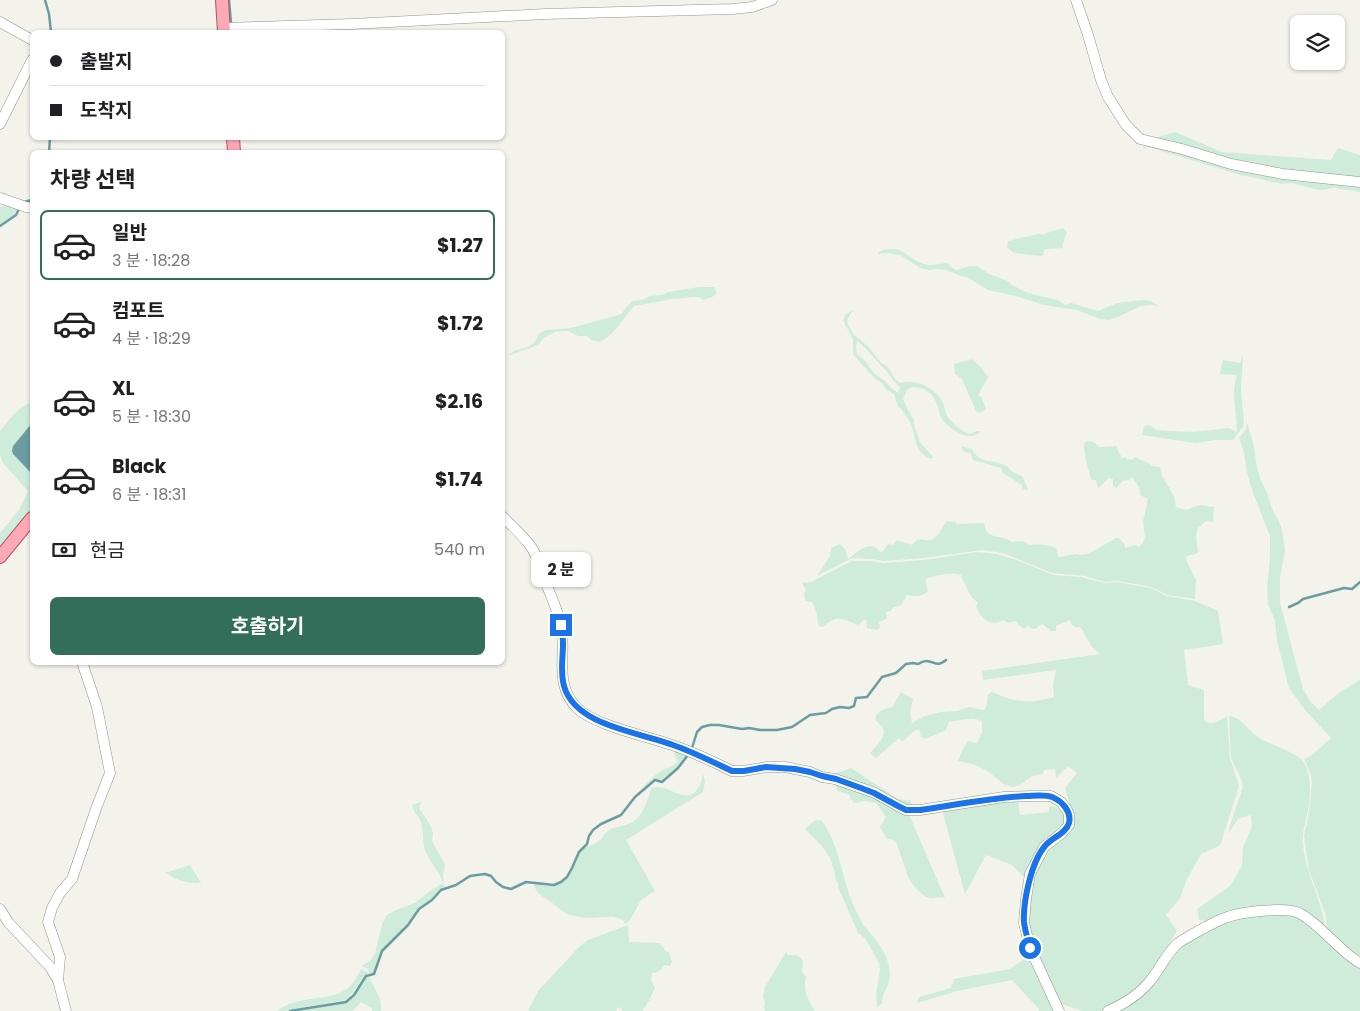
<!DOCTYPE html>
<html lang="ko">
<meta charset="utf-8">
<style>
body{margin:0;font-family:Poppins,"Noto Sans KR",sans-serif;background:#f2f2f2;color:#202124;height:100vh;display:flex;flex-direction:column;font-size:19px;white-space:nowrap}
*{box-sizing:border-box;margin:0}
p{font-size:16px;color:#757577}
.icon{flex:none;width:28px;height:28px;fill:none;stroke:currentColor;stroke-width:2;stroke-linecap:round;stroke-linejoin:round}
.map{position:relative;flex:1;overflow:hidden}
.sheet{position:absolute;left:30px;top:150px;width:475px;height:515px;display:flex;flex-direction:column;background:#fff;border-radius:8px;box-shadow:0 1px 4px #0004}
.sheet>*{flex:none}
.hud{position:absolute;left:30px;top:30px;width:475px;height:110px;border-radius:8px;box-shadow:0 1px 4px #0004;display:grid;align-content:center;height:110px;padding:0 20px;background:#fff}
.buttons{position:absolute;left:1290px;top:15px;display:grid;gap:10px}
.buttons a{display:grid;place-items:center;width:55px;height:55px;border-radius:8px;background:#fff;box-shadow:0 1px 4px #0004;font-size:25px}
.end{position:absolute;width:22px;height:22px;margin:-11px;border:6px solid #1a73e8;background:#fff;box-shadow:0 0 0 2px #fff}
.from{border-radius:50%}
.bubble{position:absolute;height:35px;border-radius:8px;background:#fff;box-shadow:0 1px 4px #0004;font-size:16px;font-weight:700;line-height:35px;text-align:center}
.hud b{display:flex;align-items:center;gap:18px;height:48px;font-size:19px}
.hud b+b{border-top:1px solid #e0e0e0}
.hud i{width:12px;height:12px;background:#202124}
ul{padding:0;list-style:none}
li{display:flex;align-items:center;gap:15px;height:70px;margin:0 10px 8px;padding:0 10px;border:2px solid transparent;border-radius:8px}
li div{flex:1}
li b{display:block;font-size:19px}
li em{font-style:normal;font-weight:700}
li.selected{border-color:#326e59}
li>.icon{width:45px;height:45px;stroke-width:1.5}
h2{padding:0 20px;font-size:22px;line-height:60px}
.pay{display:flex;align-items:center;gap:12px;height:55px;padding:0 20px;font-size:19px}
.pay p{margin-inline-start:auto}
.primary-button{display:flex;gap:10px;margin-top:auto;padding:10px 20px}
.primary-button a{flex:1;height:58px;border-radius:8px;background:#326e59;color:#fff;font-size:20px;font-weight:700;line-height:58px;text-align:center}
.map>svg:first-child{display:block}
.green{fill:#cfecdb;fill-rule:evenodd}
.water{fill:#6b9da0}
.lines{fill:none;stroke-linecap:round;stroke-linejoin:round}
.stream{stroke:#6b9da0;stroke-width:2.5}
.minor-casing{stroke:#94928c;stroke-width:11}
.major-casing{stroke:#af5460;stroke-width:14}
.minor{stroke:#fff;stroke-width:10}
.major{stroke:#feaab6;stroke-width:12}
.route{stroke:#1a73e8;stroke-width:6}
</style>
<div class="map">
<svg width="1360" height="1011" viewBox="0 0 1360 1011">
<rect width="100%" height="100%" fill="#f3f2eb"/>
<g class="green">
<polygon points="1175,132 1222,152 1331,160 1338,148 1360,155 1360,179 1259,167 1157,139 1159,137"/>
<polygon points="1146,143 1360,186 1360,192 1335,188 1319,190 1291,183 1282,184 1237,174 1152,148 1147,147 1144,149 1143,145"/>
<polygon points="8,205 18,209 15,214 0,224 0,207"/>
<polygon points="1063,228 1067,232 1063,243 1063,248 1045,249 1042,256 1014,253 1007,247 1008,241 1038,234 1044,234"/>
<path d="M896 249C908 253 913 261 924 264 933 267 940 263 948 263L952 268 957 270 970 266H977L989 274 1008 281 1012 285 1028 293 1057 300 1066 305 1071 303 1098 311 1117 303 1143 300 1151 301 1158 306 1151 305 1141 306 1120 316 1109 320 1100 319 1077 310 1044 305 1016 296 988 290 967 277 960 276 947 270 936 269 929 270 920 268 900 255 888 253 878 254C881 248 890 249 896 249Z"/>
<path d="M699 287H714L717 293 712 297 703 300 699 297H694L672 299 634 306C622 319 616 334 600 342L591 340 587 336H578L568 331H562L555 332 543 338 539 344 533 347 507 356 514 351 528 347 534 343 540 333 546 330 571 328 615 316 621 314 632 301 642 300 650 296 662 295 668 292Z"/>
<path d="M853 310 848 318 847 323 854 335 869 347 880 362 888 367 896 380 901 383C916 378 934 388 942 401 945 407 945 415 950 420 955 426 962 431 969 434L978 431 981 432C978 434 974 436 970 436 962 437 944 425 941 417 939 413 939 407 936 402 932 392 922 386 911 387L907 390 903 399 908 410 914 420V426L920 442 933 457 931 459C929 458 926 457 924 455 913 447 916 432 910 422 907 417 904 414 901 408L898 407 894 394 887 390 881 382 875 379 853 354V339L843 320 845 315ZM857 341C868 350 878 362 888 373 892 378 895 383 900 387L898 393 889 386 886 382 874 373 865 361 857 354 856 346Z"/>
<path d="M1243 354 1241 388 1244 423 1243 427 1233 440H1214L1195 443 1142 435 1144 426 1149 425 1157 430 1171 431 1193 432 1229 428 1237 432C1237 418 1234 405 1234 391 1234 386 1236 380 1237 375L1220 374 1223 360 1240 363Z"/>
<path d="M971 359 979 365 988 377 978 395 981 397 986 409 980 413 976 411 962 379 955 374 954 364C960 361 966 362 971 359Z"/>
<polygon points="32,402 32,423 13,446 13,454 32,474 32,512 0,551 0,533 19,510 28,491 3,463 0,455 0,431 12,416 23,406"/>
<polygon points="1247,423 1254,446 1256,463 1260,478 1267,493 1273,511 1279,521 1282,530 1285,550 1280,578 1280,603 1303,689 1310,701 1319,710 1340,692 1360,680 1360,959 1327,930 1326,916 1309,870 1305,844 1304,835 1308,819 1312,784 1311,775 1304,759 1312,755 1331,738 1305,710 1289,688 1277,641 1275,620 1268,605 1267,588 1270,559 1270,536 1253,493 1247,472 1244,452 1239,438 1246,429"/>
<path d="M1087 441 1094 442 1099 447 1116 446 1122 458 1126 457 1127 460 1133 459 1135 457 1150 464V466L1160 467 1162 476 1174 496 1176 507 1186 510 1200 505 1214 507 1213 522 1206 521 1197 529 1196 537 1198 551 1196 554 1187 556 1186 560 1196 580 1195 599 1168 595 1151 587 1142 585 1116 581 1105 582 1085 576 1052 573 1003 553 982 550 924 558 884 561 871 559 852 558 817 576 830 556 831 548 840 544C846 549 846 552 848 559 858 552 871 538 881 553L884 550 887 545 890 544 893 545 897 540C903 543 907 542 912 545L918 539C921 539 923 540 926 540 936 542 942 529 946 521L955 522 957 524 984 523C986 541 1001 534 1012 542 1019 542 1023 539 1029 545 1038 544 1048 544 1057 549V554L1059 557 1076 554 1080 555 1088 554 1116 538H1119L1124 544 1125 548 1135 545 1139 547 1142 544 1145 537 1143 521 1148 499 1140 495 1139 487 1132 477 1129 480 1123 481 1116 488 1113 486V479L1109 478 1098 488 1096 480H1092C1089 474 1083 449 1084 443Z"/>
<path d="M962 446 972 449C981 466 993 458 1006 466 1009 467 1010 470 1012 471 1016 474 1020 475 1023 477L1028 490 1023 489 1022 485 1003 473 1001 468 973 460 970 453 964 452 962 449Z"/>
<path d="M977 552 997 554 1017 560 1053 575 1081 577 1105 583 1116 582 1151 588 1167 596 1195 601 1218 611 1223 644 1184 650 1188 685 1204 690V719L1206 722C1215 725 1220 720 1227 716L1230 758 1239 786 1221 843 1219 846 1201 854 1186 881 1180 898 1166 915 1177 931 1162 956 1138 990 1124 1000 1102 1011H1082L1061 1004 1036 950 1029 926V903L1034 875 1049 850 1072 829 1074 823V814L1070 806 1065 788 1077 773 1068 766 1056 778 1055 769 1044 770 1043 774 1032 776 1020 785 1013 787 1005 785 986 770 973 764 958 761 962 751 968 741 977 743 982 733V721C972 717 960 720 949 722L946 730 926 739 921 737 919 729 914 731 902 742 899 738 876 758 870 753C875 747 887 737 883 728 881 725 877 722 875 719 877 711 884 709 892 707L901 692 913 699 910 713 912 723 925 716 941 712 957 711 969 707 984 710 987 705 988 694 992 692C1016 703 1029 704 1054 697L1053 685 1056 670 983 680 982 671 1100 654 1092 647 1081 628 1079 627H1075L1072 625 1070 620 1056 626V631H1051L1042 624 1035 629H1032L1028 626 1024 629 1020 626 1016 621C1010 623 1007 623 1003 620 991 628 979 617 976 606L978 603C971 596 969 595 966 586 965 582 962 580 961 575 948 572 938 575 925 579L928 591C922 597 915 597 907 595 901 603 905 606 893 607L891 611 886 612 887 618 884 620 879 622 880 628 877 630 867 628 866 620 862 621 859 625C843 620 837 613 823 627L819 626C817 618 817 610 812 602H809L805 600 804 594 806 590 802 583 811 582 852 561H872L884 563 924 560Z"/>
<path d="M1229 716C1242 717 1248 731 1259 738 1271 745 1300 753 1305 764 1313 781 1310 802 1306 820 1305 825 1303 830 1303 835 1301 867 1322 897 1325 928L1306 911 1207 921 1199 920 1197 909 1230 886 1242 866 1243 847 1252 826 1251 815 1238 819 1228 834 1231 822 1243 787 1242 781 1231 758Z"/>
<path d="M675 749 689 753 678 768 662 781 655 779 646 787 640 791C647 783 654 775 663 770 669 767 674 766 678 761 676 757 673 754 675 749Z"/>
<polygon points="851,768 898,799 911,801 912,807 905,806 831,775"/>
<path d="M703 774 705 781 703 792 626 840 655 891 641 900 630 920 626 924C617 912 600 919 589 918 586 918 573 916 570 915 563 913 557 906 551 902 541 895 537 894 533 883 541 884 550 888 559 884 575 876 572 857 582 850 587 846 594 845 599 841 603 838 604 833 609 830 616 826 628 826 634 821 643 815 649 798 651 788 656 787 659 787 664 788 669 789 674 793 679 794 695 800 701 786 703 774Z"/>
<path d="M833 781 906 811 910 817 945 898C939 896 935 899 929 898 920 895 906 878 906 870L896 842 894 840 887 839 880 827 886 817 876 803 865 801 854 803 850 798V795L838 791Z"/>
<polygon points="1018,799 1020,815 1049,812 1049,806 1055,807 1062,811 1067,820 1026,879 1012,865 986,855 965,894 942,810"/>
<path d="M421 802 419 809 426 818 431 827 433 833 432 841 445 865 443 875 444 881 443 884 445 888 441 890 431 900 418 908 407 924 382 951 374 973 370 975 368 969 362 966 370 961 375 954 378 940 383 922 387 915 396 910 415 903 430 891 443 883C440 872 431 863 426 853 422 844 424 832 421 822 418 814 414 814 412 805Z"/>
<path d="M818 820 822 821C841 848 842 882 856 911 859 916 861 923 865 927 874 937 882 947 887 959 889 965 891 976 889 981 887 989 882 994 882 1003L877 1007 876 996 880 969 879 963 865 938 858 933 843 898 838 888V884L835 878V873L830 858 822 846 805 829 814 821Z"/>
<path d="M190 865 201 883C185 883 178 881 164 872H168Z"/>
<path d="M1270 914C1277 915 1286 914 1293 916 1315 921 1340 955 1360 968V1011H1118L1154 982 1179 950 1193 937 1230 920Z"/>
<path d="M628 925 629 942 659 943 664 948 665 951 669 952 672 962 670 966 665 965 658 972 652 973C651 979 651 982 655 987L650 999 642 1011H622V1010L618 1007 616 1011H528L538 991 580 946 588 940Z"/>
<path d="M786 952 788 955C795 955 799 955 803 961L802 972 806 976C803 992 807 997 815 1011H765L764 1007 765 1003 763 996 765 987Z"/>
<polygon points="1031,954 1056,1011 1039,1011 1039,1009 1012,980 957,991 917,1003 919,997 923,996 951,988 954,979 1010,969"/>
<path d="M361 969 367 972 368 974C358 980 355 993 345 1000L284 1011H277C309 988 344 1011 361 969Z"/>
<polygon points="369,976 381,1002 381,1011 372,1011 372,1008 361,1002 352,1011 293,1011 346,1002 354,995 366,977"/>
</g>
<polygon class="water" points="32,423 32,474 13,454 12,451 13,446"/>
<g class="lines">
<g class="stream">
<polyline points="45,0 49,14 51,32"/>
<polyline points="229,0 231,23"/>
<polyline points="49,152 50,138"/>
<polyline points="24,202 32,200"/>
<polyline points="0,226 16,215 19,209"/>
<polyline points="1289,607 1298,603 1303,599 1344,588 1352,589 1360,582"/>
<path d="M692 748 697 732 702 727 710 725H719L742 729 749 728 760 730H777L792 727 810 715 826 713 832 709 840 707 849 708 854 706 856 698 867 697 882 677 896 673 906 664 913 663 918 664C920 663 923 661 926 661 935 661 936 668 946 660"/>
<polyline points="290,1011 346,1002 354,995 366,976 374,974 382,951 408,925 419,909 432,900 441,890 456,885 470,876 485,874 491,876 496,882 503,887 511,889 526,882 554,885 561,882 567,877 572,868 579,852 587,844 589,836 593,830 601,824 621,815 635,797 655,780 662,782 678,768 688,755"/>
</g>
<defs>
<g id="minor">
<polyline points="1076,0 1088,35 1101,80 1108,97 1126,125 1140,139 1182,149 1231,164 1283,174 1360,182"/>
<polyline points="0,22 32,40"/>
<polyline points="224,28 352,24 545,14 733,9 752,7 772,0"/>
<polyline points="0,124 32,60"/>
<polyline points="0,198 26,207 32,208"/>
<path d="M502 516C511 525 521 534 529 544 538 555 542 572 547 586 552 598 558 612 561 625 567 655 553 683 577 708 594 725 646 736 669 744 691 751 712 761 732 771H743L767 767H785L810 772 822 777 835 779 861 788 875 793 898 806 906 810H920L1004 797 1034 796H1051L1061 802 1067 810 1069 815V825L1062 833 1044 847 1030 874 1026 899 1024 923 1030 948 1059 1011"/>
<polyline points="0,909 8,922 38,954 50,967 58,980 66,1011"/>
<polyline points="58,980 60,957 48,922 52,908 60,893 72,879 97,806 110,773 97,707 82,662"/>
<path d="M1108 1011C1124 1004 1139 995 1150 981 1160 969 1166 954 1178 943 1193 934 1209 924 1225 918 1239 912 1288 906 1301 914 1323 927 1338 950 1360 963"/>
</g>
<g id="major">
<polyline points="222,0 224,32"/>
<polyline points="233,138 234,152"/>
<polyline points="0,557 32,518"/>
</g>
</defs>
<use href="#minor" class="minor-casing"/>
<use href="#major" class="major-casing"/>
<use href="#minor" class="minor"/>
<use href="#major" class="major"/>
</g>
<g class="lines">
<path class="route" d="M561 625C562 631 563 638 563 644 563 658 560 672 564 686 575 726 639 732 673 745 693 752 713 762 732 771H744L766 767 795 769 810 772 822 776 836 779 861 788 874 793 898 806 906 810H920C955 805 990 798 1026 796 1033 796 1045 794 1052 797 1062 801 1072 812 1069 823 1066 834 1051 838 1045 846 1031 862 1023 902 1024 922 1025 931 1028 940 1030 948"/>
</g>
</svg>
<div class="buttons">
<a><svg class="icon" aria-label="layers" viewBox="0 0 24 24"><path d="M12 4l9 5-9 5-9-5zM3 14l9 5 9-5"/></svg></a>
</div>
<i class="end from" style="left:1030px;top:948px"></i>
<i class="end" style="left:561px;top:625px"></i>
<div class="bubble" style="left:531px;top:552px;width:60px">2 분</div>
<div class="hud">
<b><i class="from"></i>출발지</b>
<b><i></i>도착지</b>
</div>
<section class="sheet">
<h2>차량 선택</h2>
<ul>
<li class="selected"><svg class="icon" aria-label="car" viewBox="0 0 24 24"><path d="M5 17H2v-5l4-1 3-4h7l3 4 3 1v5h-3M9 17h6M6 11h13"/><circle cx="7" cy="17" r="2"/><circle cx="17" cy="17" r="2"/></svg><div><b>일반</b><p>3 분 · 18:28</p></div><em>$1.27</em></li>
<li><svg class="icon" aria-label="car" viewBox="0 0 24 24"><path d="M5 17H2v-5l4-1 3-4h7l3 4 3 1v5h-3M9 17h6M6 11h13"/><circle cx="7" cy="17" r="2"/><circle cx="17" cy="17" r="2"/></svg><div><b>컴포트</b><p>4 분 · 18:29</p></div><em>$1.72</em></li>
<li><svg class="icon" aria-label="car" viewBox="0 0 24 24"><path d="M5 17H2v-5l4-1 3-4h7l3 4 3 1v5h-3M9 17h6M6 11h13"/><circle cx="7" cy="17" r="2"/><circle cx="17" cy="17" r="2"/></svg><div><b>XL</b><p>5 분 · 18:30</p></div><em>$2.16</em></li>
<li><svg class="icon" aria-label="car" viewBox="0 0 24 24"><path d="M5 17H2v-5l4-1 3-4h7l3 4 3 1v5h-3M9 17h6M6 11h13"/><circle cx="7" cy="17" r="2"/><circle cx="17" cy="17" r="2"/></svg><div><b>Black</b><p>6 분 · 18:31</p></div><em>$1.74</em></li>
</ul>
<div class="pay"><svg class="icon" aria-label="cash" viewBox="0 0 24 24"><path d="M3 7h18v10H3z"/><circle cx="12" cy="12" r="2"/></svg>현금<p>540 m</p></div>
<div class="primary-button"><a>호출하기</a></div>
</section>
</div>
